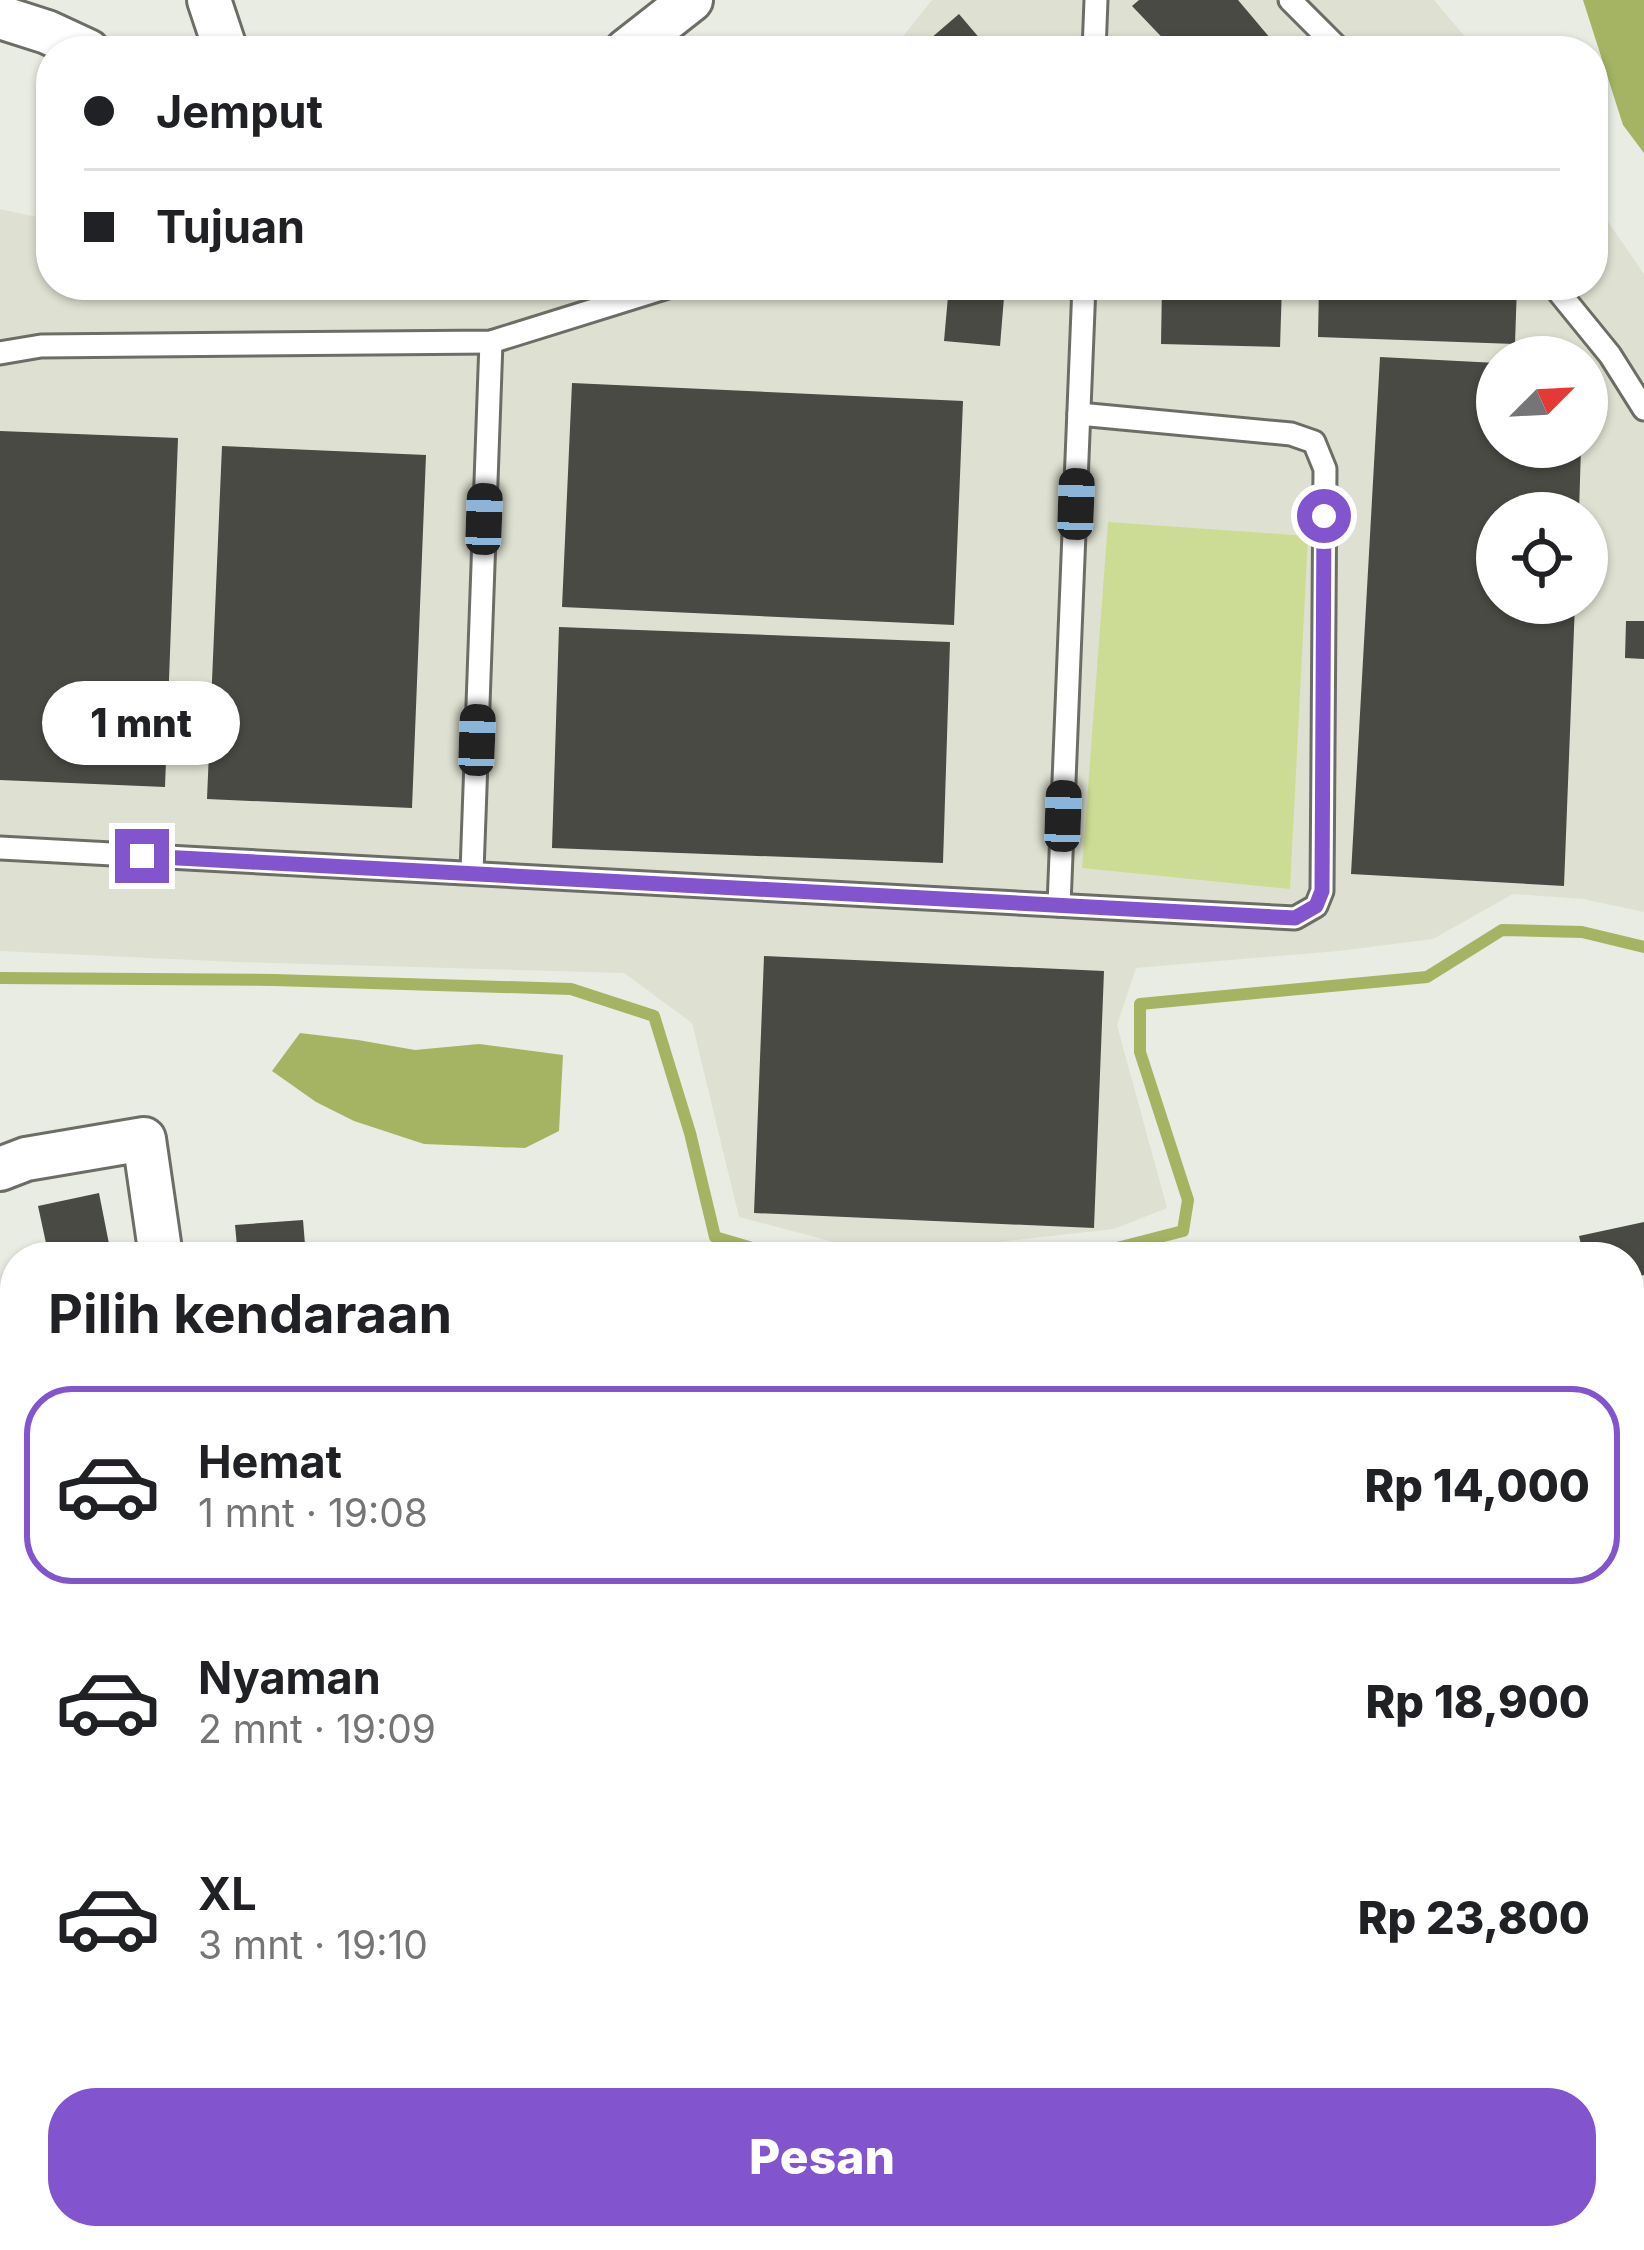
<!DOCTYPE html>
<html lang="id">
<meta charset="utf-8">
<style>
body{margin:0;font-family:Inter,sans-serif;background:#f6f6f6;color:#202124;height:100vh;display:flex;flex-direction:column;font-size:45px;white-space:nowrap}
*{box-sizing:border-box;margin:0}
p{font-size:39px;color:#757577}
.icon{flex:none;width:66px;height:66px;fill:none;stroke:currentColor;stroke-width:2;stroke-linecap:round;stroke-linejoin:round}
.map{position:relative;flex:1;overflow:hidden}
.drawer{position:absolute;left:0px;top:1242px;width:1644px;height:1008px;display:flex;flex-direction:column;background:#fff;border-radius:48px 48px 0 0;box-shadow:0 3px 9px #0004}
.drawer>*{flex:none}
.guide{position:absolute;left:36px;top:36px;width:1572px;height:264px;border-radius:48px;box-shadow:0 3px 9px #0004;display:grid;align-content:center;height:264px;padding:0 48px;background:#fff}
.needle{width:78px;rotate:66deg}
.tools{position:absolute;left:1476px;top:336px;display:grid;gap:24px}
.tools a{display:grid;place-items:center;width:132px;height:132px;border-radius:50%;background:#fff;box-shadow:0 3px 9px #0004;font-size:60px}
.end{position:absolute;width:54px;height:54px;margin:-27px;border:15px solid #8254cd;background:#fff;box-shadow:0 0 0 6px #fff}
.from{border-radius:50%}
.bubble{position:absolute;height:84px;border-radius:42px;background:#fff;box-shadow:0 3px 9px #0004;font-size:39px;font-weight:800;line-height:84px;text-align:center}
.car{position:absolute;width:36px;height:72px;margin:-36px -18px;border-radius:15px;box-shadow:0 0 9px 3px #0007;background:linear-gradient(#222 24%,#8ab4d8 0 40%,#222 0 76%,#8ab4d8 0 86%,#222 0)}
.guide b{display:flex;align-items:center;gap:42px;height:114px;font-size:45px}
.guide b+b{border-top:3px solid #e0e0e0}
.guide i{width:30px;height:30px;background:#202124}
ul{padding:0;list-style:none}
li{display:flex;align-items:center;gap:36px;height:198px;margin:0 24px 18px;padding:0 24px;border:6px solid transparent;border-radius:48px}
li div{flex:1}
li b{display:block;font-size:45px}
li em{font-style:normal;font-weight:800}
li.active{border-color:#8254cd}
li>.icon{width:108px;height:108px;stroke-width:1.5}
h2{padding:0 48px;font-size:54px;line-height:144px}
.cta{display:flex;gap:24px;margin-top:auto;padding:24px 48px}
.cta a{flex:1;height:138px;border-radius:48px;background:#8254cd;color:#fff;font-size:48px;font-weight:800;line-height:138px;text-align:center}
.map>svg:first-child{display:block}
.built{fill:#dee1d1;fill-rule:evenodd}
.green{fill:#cddc94}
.water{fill:#a4b463}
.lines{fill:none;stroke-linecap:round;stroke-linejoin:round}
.stream{stroke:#a4b463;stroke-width:12}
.building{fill:#484a43}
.lane-casing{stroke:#6c6e66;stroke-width:27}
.street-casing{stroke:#6c6e66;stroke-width:48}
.lane{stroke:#fff;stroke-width:21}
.street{stroke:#fff;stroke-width:42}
.route{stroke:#8254cd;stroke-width:15}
</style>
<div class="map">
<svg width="1644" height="2250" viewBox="0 0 1644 2250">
<rect width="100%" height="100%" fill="#e9ece3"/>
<g class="built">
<polygon points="932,0 1434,0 1477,51 891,51"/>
<path d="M1593 200 1644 274V912L1583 899 1513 894 1433 939 1339 951 1136 968 1117 1025 1167 1208 1114 1229 882 1255 739 1217 692 1023 624 973 235 962 0 951V209L51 220V285H284L293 288 390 290 411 285H1593ZM1497 357H1587V447H1497ZM1497 513H1587V603H1497Z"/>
</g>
<polygon class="green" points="1108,522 1308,536 1290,889 1082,868"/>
<g class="water">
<polygon points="1583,0 1644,0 1644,153 1623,125"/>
<polygon points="300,1033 358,1040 415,1050 479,1044 563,1055 559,1131 525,1148 424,1144 354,1121 316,1102 272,1071"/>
<polygon points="1644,1420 1644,1970 1629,1975 1629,1421"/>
<polygon points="15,1673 15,2235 1246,2235 1238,2250 0,2250 0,1678"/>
</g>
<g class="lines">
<g class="stream">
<polyline points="0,978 274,980 571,989 654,1016 690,1133 715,1237 783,1257"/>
<polyline points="1082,1257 1183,1231 1188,1200 1140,1052 1140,1004 1427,977 1502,930 1582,932 1644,947"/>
</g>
</g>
<g class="building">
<polygon points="1139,0 1238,0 1281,51 1175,51 1132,6"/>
<polygon points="959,14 987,47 982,51 916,51"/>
<polygon points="949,285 1005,285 1000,346 944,341"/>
<polygon points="1162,285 1282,285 1280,347 1161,344"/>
<polygon points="1319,285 1517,285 1515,344 1318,337"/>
<polygon points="1380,357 1497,363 1497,447 1581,447 1579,513 1497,513 1497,603 1575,603 1564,886 1351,874"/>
<polygon points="572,383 963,401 954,625 562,607"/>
<polygon points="0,431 178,438 165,787 0,780"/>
<polygon points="222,446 426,455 412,808 207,799"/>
<polygon points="1626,621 1644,621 1644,659 1625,658"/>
<polygon points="559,627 950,642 943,863 552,848"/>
<polygon points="764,956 1104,971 1094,1228 754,1213"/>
<polygon points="99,1193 111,1254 98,1257 49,1257 38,1206"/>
<polygon points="303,1220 306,1257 238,1257 235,1225"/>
<polygon points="1644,1222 1644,1275 1629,1278 1629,1257 1584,1257 1579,1236"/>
<polygon points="1636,2146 1642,2209 1629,2210 1629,2147"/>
<polygon points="1422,2235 1428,2235 1435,2250 1391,2250"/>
<polygon points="1518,2235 1603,2235 1568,2250 1525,2250"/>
</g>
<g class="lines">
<defs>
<g id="lane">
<polyline points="1290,0 1341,51"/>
<polyline points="1094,51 1096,0"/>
<polyline points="1553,285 1610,355 1644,409"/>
<polyline points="0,353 41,346 491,342 674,285"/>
<polyline points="0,848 1295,918 1316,906 1322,891 1325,469 1314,442 1291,434 1079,414"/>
<polyline points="472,872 491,342"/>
<polyline points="1059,905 1084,285"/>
</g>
<g id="street">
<polyline points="209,0 226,51"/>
<polyline points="0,17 47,32 88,51"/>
<polyline points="626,51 691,0"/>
<polyline points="0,1169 26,1159 144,1139 161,1257"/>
<polyline points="1629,1404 1644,1403"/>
<polyline points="0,1660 15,1655"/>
<polyline points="1629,2034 1644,2029"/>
<polyline points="1330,2250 1362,2235"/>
<polyline points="1586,2250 1614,2237 1644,2241"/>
</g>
</defs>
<use href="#lane" class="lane-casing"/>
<use href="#street" class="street-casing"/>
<use href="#lane" class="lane"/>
<use href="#street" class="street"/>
</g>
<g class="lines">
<polyline class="route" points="142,856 1295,918 1316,906 1322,891 1324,516"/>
</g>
</svg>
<div class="tools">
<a><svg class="needle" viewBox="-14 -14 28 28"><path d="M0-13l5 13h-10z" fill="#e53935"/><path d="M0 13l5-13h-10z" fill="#757577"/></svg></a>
<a><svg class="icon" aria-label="locate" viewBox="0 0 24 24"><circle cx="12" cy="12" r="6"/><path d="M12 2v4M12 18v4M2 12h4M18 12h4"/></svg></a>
</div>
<i class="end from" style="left:1324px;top:516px"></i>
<i class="end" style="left:142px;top:856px"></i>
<div class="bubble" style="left:42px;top:681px;width:198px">1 mnt</div>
<i class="car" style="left:1076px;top:504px;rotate:2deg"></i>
<i class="car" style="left:484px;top:519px;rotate:2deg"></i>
<i class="car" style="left:477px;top:740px;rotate:2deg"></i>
<i class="car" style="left:1063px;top:816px;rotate:2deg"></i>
<div class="guide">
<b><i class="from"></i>Jemput</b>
<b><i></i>Tujuan</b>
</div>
<section class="drawer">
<h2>Pilih kendaraan</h2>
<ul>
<li class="active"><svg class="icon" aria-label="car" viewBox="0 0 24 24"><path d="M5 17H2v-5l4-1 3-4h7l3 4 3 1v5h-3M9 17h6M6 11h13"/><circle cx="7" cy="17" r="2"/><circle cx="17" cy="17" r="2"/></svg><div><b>Hemat</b><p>1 mnt · 19:08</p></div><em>Rp 14,000</em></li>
<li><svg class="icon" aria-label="car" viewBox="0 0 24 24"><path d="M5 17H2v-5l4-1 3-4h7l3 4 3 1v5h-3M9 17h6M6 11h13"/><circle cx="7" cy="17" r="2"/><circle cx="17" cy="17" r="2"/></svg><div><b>Nyaman</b><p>2 mnt · 19:09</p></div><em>Rp 18,900</em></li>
<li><svg class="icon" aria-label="car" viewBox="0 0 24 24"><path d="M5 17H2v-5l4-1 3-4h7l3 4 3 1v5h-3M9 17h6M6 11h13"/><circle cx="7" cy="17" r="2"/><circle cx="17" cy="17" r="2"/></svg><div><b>XL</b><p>3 mnt · 19:10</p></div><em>Rp 23,800</em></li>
</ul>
<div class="cta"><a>Pesan</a></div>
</section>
</div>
